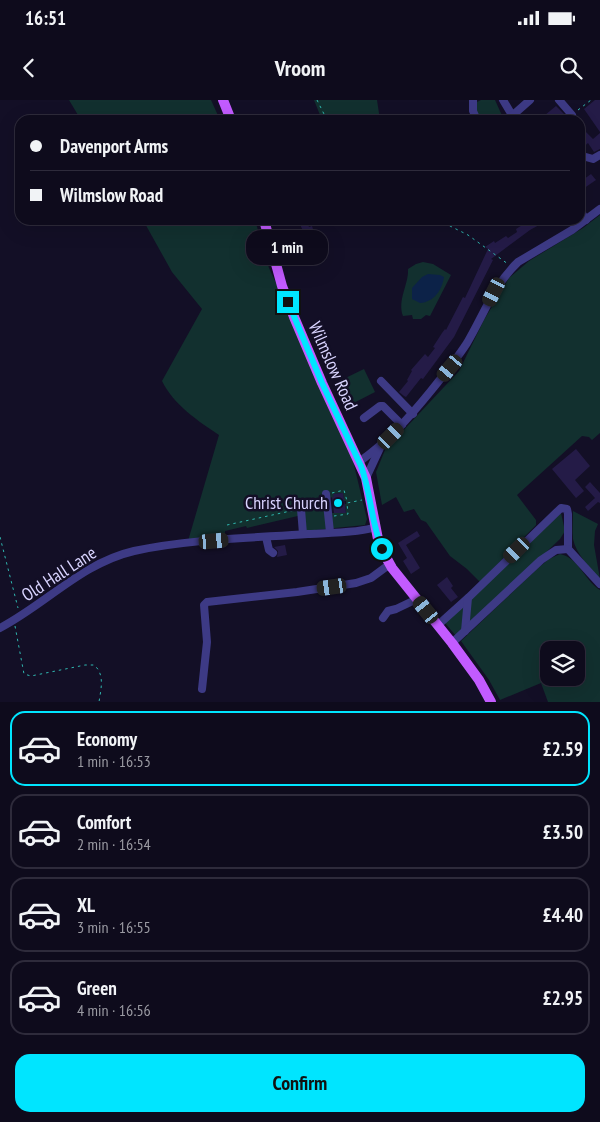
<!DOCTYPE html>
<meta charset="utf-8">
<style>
body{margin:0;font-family:"PT Sans Narrow",sans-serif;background:#1c1929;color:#f1f3f6;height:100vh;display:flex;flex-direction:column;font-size:19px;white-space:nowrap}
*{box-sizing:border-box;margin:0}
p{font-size:16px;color:#9b9ba3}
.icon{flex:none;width:28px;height:28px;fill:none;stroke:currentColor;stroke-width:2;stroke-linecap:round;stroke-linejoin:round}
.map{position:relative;height:602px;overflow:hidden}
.details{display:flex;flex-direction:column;background:#0e0b1c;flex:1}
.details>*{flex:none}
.guide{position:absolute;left:15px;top:15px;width:570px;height:110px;border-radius:15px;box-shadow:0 5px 20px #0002,0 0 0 1px #2e2b3b;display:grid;align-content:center;height:110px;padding:0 15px;background:#0e0b1c}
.fabs{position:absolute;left:540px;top:541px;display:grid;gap:10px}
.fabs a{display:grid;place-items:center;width:45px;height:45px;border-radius:10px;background:#0e0b1c;box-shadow:0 5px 20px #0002,0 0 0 1px #2e2b3b;font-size:25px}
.end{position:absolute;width:22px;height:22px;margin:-11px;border:6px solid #00e5ff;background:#111;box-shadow:0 0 0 2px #111}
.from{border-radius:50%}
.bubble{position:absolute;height:35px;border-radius:15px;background:#0e0b1c;box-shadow:0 5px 20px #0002,0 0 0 1px #2e2b3b;font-size:16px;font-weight:600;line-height:35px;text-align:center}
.car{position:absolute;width:15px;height:30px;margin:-15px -8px;border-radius:6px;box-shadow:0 0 4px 1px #0007;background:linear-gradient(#222 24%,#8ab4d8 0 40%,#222 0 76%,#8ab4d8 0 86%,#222 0)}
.guide b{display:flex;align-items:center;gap:18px;height:48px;font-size:19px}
.guide b+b{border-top:1px solid #2e2b3b}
.guide i{width:12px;height:12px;background:#f1f3f6}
ul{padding:9px 0 0;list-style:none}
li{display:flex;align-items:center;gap:15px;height:75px;margin:0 10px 8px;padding:0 5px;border:2px solid #2e2b3b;border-radius:15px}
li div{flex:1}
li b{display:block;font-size:19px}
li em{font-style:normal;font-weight:600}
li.current{border-color:#00e5ff}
li>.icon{width:45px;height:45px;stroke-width:1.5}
.button{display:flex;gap:10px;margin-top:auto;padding:10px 15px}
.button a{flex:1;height:58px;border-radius:15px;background:#00e5ff;color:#111;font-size:20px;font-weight:600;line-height:58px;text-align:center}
.status{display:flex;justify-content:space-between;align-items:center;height:35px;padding:0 25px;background:#0e0b1c;direction:ltr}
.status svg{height:14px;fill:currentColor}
header{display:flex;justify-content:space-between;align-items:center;height:65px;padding:0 15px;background:#0e0b1c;font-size:22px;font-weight:600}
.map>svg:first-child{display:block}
.green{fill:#12302f;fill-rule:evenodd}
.water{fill:#0c2248}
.building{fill:#241b47}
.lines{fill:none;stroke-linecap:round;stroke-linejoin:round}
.path{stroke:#2fb8b0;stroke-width:1;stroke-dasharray:2.5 4;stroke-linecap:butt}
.minor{stroke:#3d3a85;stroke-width:8}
.major{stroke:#c25bff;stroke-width:10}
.route{stroke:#00e5ff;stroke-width:6}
.poi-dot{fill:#00e5ff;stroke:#130f26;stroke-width:2}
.labels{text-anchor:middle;stroke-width:5;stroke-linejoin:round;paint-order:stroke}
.street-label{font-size:18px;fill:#d9d4ff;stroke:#130f26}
.poi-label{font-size:18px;fill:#d9d4ff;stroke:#130f26;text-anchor:end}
</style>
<div class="status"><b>16:51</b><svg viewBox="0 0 49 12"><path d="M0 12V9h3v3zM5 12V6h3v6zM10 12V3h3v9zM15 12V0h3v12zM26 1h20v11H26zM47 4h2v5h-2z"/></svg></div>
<header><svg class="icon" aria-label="back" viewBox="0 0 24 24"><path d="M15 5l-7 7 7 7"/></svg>Vroom<svg class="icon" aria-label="search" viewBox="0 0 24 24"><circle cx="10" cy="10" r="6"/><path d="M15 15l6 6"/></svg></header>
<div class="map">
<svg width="600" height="602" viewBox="0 0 600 602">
<rect width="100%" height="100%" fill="#130f26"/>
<g class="green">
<polygon points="69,0 211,0 220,20 81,20"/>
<polygon points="314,0 377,0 380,20 322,20"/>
<polygon points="481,0 495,0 504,20 480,20 474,8 475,3"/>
<polygon points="600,115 600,333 592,340 589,337 582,336 517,395 536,420 536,425 480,482 467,469 450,456 426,422 421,420 414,409 404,412 396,397 382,405 376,372 385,350 459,271 484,220 509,178 529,161 583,128"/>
<path d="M143 120H255L269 168 276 183 353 361 367 419 365 425 305 431 302 415 247 428 246 426 225 431V436L188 441 219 335C198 321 173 304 162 281L202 209 172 172ZM343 393 344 401H346V404H345L346 413H332L329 398 334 397V394Z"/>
<path d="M423 162 433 164 451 175 430 216 426 215 421 219H413L412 215 403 216C397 200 409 184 408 169L416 164Z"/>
<polygon points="364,269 375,292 344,308 333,284"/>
<path d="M573 411 598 424 595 431 594 445 600 479C590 468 576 454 573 439 572 430 573 420 573 411Z"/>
<polygon points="561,413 565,431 560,439 469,525 470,499"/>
<path d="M560 454C579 458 585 481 600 490V602H548L541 583 500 600 489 580 461 541 537 469 549 459ZM549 550H576V578H549Z"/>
<polygon points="465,504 463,529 456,536 445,523"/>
</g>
<path class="water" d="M428 174 440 175 444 177C442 190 434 202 420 203L412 199V188L422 177Z"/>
<g class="building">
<polygon points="595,0 600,0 600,32 584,9"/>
<polygon points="556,6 570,20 539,20"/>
<polygon points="580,26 593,39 600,33 600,49 594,52 588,43 580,50"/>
<polygon points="591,74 596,80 580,91 580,82"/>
<polygon points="298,120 306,120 309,127 312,126 317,142 309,144"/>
<polygon points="526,120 548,120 530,130 491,159 493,160 454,237 423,279 421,278 406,297 404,296 399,292 408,281 407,280 412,271 411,270 425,254 428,257 435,248 433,247 442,233 445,229 446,230 463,197 465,198 488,149 485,147 494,141 495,143 506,136 508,138 517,132 516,129 527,122"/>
<polygon points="576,349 590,366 575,380 584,391 576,398 552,369"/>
<polygon points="590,382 600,393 600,403 598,402 588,411 585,407 595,398 585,387"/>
<polygon points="343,393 346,413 334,413 332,397 334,397 333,394"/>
<polygon points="417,431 420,436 406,445 420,468 411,474 403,461 407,458 398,443"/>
<polygon points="285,445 287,455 277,457 278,451 274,447"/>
<polygon points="447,477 453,486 451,488 458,497 451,502 437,485"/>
</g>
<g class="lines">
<g class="path">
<polyline points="317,0 327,20"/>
<polyline points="578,10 591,0"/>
<polyline points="438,120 468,135 508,164"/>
<polyline points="332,393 344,390 347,401"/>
<polyline points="309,407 319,406"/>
<polyline points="334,416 348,414 347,403 362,400"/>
<polyline points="227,425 295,410"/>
<polyline points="0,437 18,508"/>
<path d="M15 526 24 574 31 576 85 565H94C105 574 101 589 99 602"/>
</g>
<g class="minor">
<polyline points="473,0 473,11 477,20"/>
<polyline points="503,0 515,20"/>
<polyline points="559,0 572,15"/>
<polyline points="513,15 530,0"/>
<polyline points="580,57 586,57 593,59 600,55"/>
<polyline points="580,110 586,120"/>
<polyline points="381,281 413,314"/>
<polyline points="364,318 380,306 383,306 402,325"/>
<path d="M359 362C388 341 408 319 430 292 443 276 456 260 467 243 484 214 494 185 518 162L572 130 600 109"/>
<polyline points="366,378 380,348"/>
<polyline points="326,394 330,432"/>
<polyline points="301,409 303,434"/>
<polyline points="266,437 269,450 273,453"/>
<polyline points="383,518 388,511 396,509 417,499"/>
<polyline points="438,525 468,498"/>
<path d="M0 528C46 504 82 463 134 451 190 439 250 438 308 434 323 433 363 433 375 427"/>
<polyline points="465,531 468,498 561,408 567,409 568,414 568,449 600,484"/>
<polyline points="452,543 541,460 556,450 568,449"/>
<polyline points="202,589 207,542 204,505 207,502 297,492 356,483 371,478 390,464"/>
</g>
<g class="major">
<polyline points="223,0 231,20"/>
<polyline points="264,120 282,186 294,217 322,283 366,378 378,439 382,450 392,468 452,543 479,580 491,602"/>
</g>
</g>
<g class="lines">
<path class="route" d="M288 202 322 283 361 366C371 393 371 422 382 449"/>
</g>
<circle class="poi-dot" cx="338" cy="403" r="5"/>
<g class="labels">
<g class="street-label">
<text transform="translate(333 266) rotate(66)" y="6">Wilmslow Road</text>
<text transform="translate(59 474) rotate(-33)" y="6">Old Hall Lane</text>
</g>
<g class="poi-label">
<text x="328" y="409">Christ Church</text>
</g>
</g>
</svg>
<div class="fabs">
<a><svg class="icon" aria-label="layers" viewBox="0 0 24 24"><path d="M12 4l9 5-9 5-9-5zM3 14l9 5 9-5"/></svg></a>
</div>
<i class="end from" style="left:382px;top:449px"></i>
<i class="end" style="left:288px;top:202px"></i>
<div class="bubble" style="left:246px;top:130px;width:82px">1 min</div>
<i class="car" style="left:494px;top:192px;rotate:207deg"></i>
<i class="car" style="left:450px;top:268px;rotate:220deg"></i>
<i class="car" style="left:391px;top:336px;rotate:45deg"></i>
<i class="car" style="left:214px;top:441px;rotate:85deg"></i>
<i class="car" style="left:517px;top:450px;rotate:226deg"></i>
<i class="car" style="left:332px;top:487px;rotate:262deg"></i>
<i class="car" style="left:426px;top:510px;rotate:321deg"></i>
<div class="guide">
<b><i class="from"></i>Davenport Arms</b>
<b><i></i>Wilmslow Road</b>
</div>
</div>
<section class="details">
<ul>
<li class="current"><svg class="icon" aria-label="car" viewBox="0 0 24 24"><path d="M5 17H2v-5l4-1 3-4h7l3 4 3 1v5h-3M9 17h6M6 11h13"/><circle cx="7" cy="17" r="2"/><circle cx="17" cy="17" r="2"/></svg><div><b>Economy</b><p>1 min · 16:53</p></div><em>£2.59</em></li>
<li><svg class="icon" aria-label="car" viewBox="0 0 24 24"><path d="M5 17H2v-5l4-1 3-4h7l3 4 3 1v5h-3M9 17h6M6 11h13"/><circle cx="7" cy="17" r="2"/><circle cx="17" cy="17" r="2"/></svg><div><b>Comfort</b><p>2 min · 16:54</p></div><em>£3.50</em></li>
<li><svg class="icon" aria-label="car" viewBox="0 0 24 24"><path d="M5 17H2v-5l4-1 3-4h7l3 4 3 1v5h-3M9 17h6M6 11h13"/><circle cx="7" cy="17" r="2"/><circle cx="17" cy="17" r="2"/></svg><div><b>XL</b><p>3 min · 16:55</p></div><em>£4.40</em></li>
<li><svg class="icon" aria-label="car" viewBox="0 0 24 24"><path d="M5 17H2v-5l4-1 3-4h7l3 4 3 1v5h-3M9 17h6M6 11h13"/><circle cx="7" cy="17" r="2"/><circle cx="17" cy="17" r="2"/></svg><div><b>Green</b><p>4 min · 16:56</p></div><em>£2.95</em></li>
</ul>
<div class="button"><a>Confirm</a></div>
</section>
